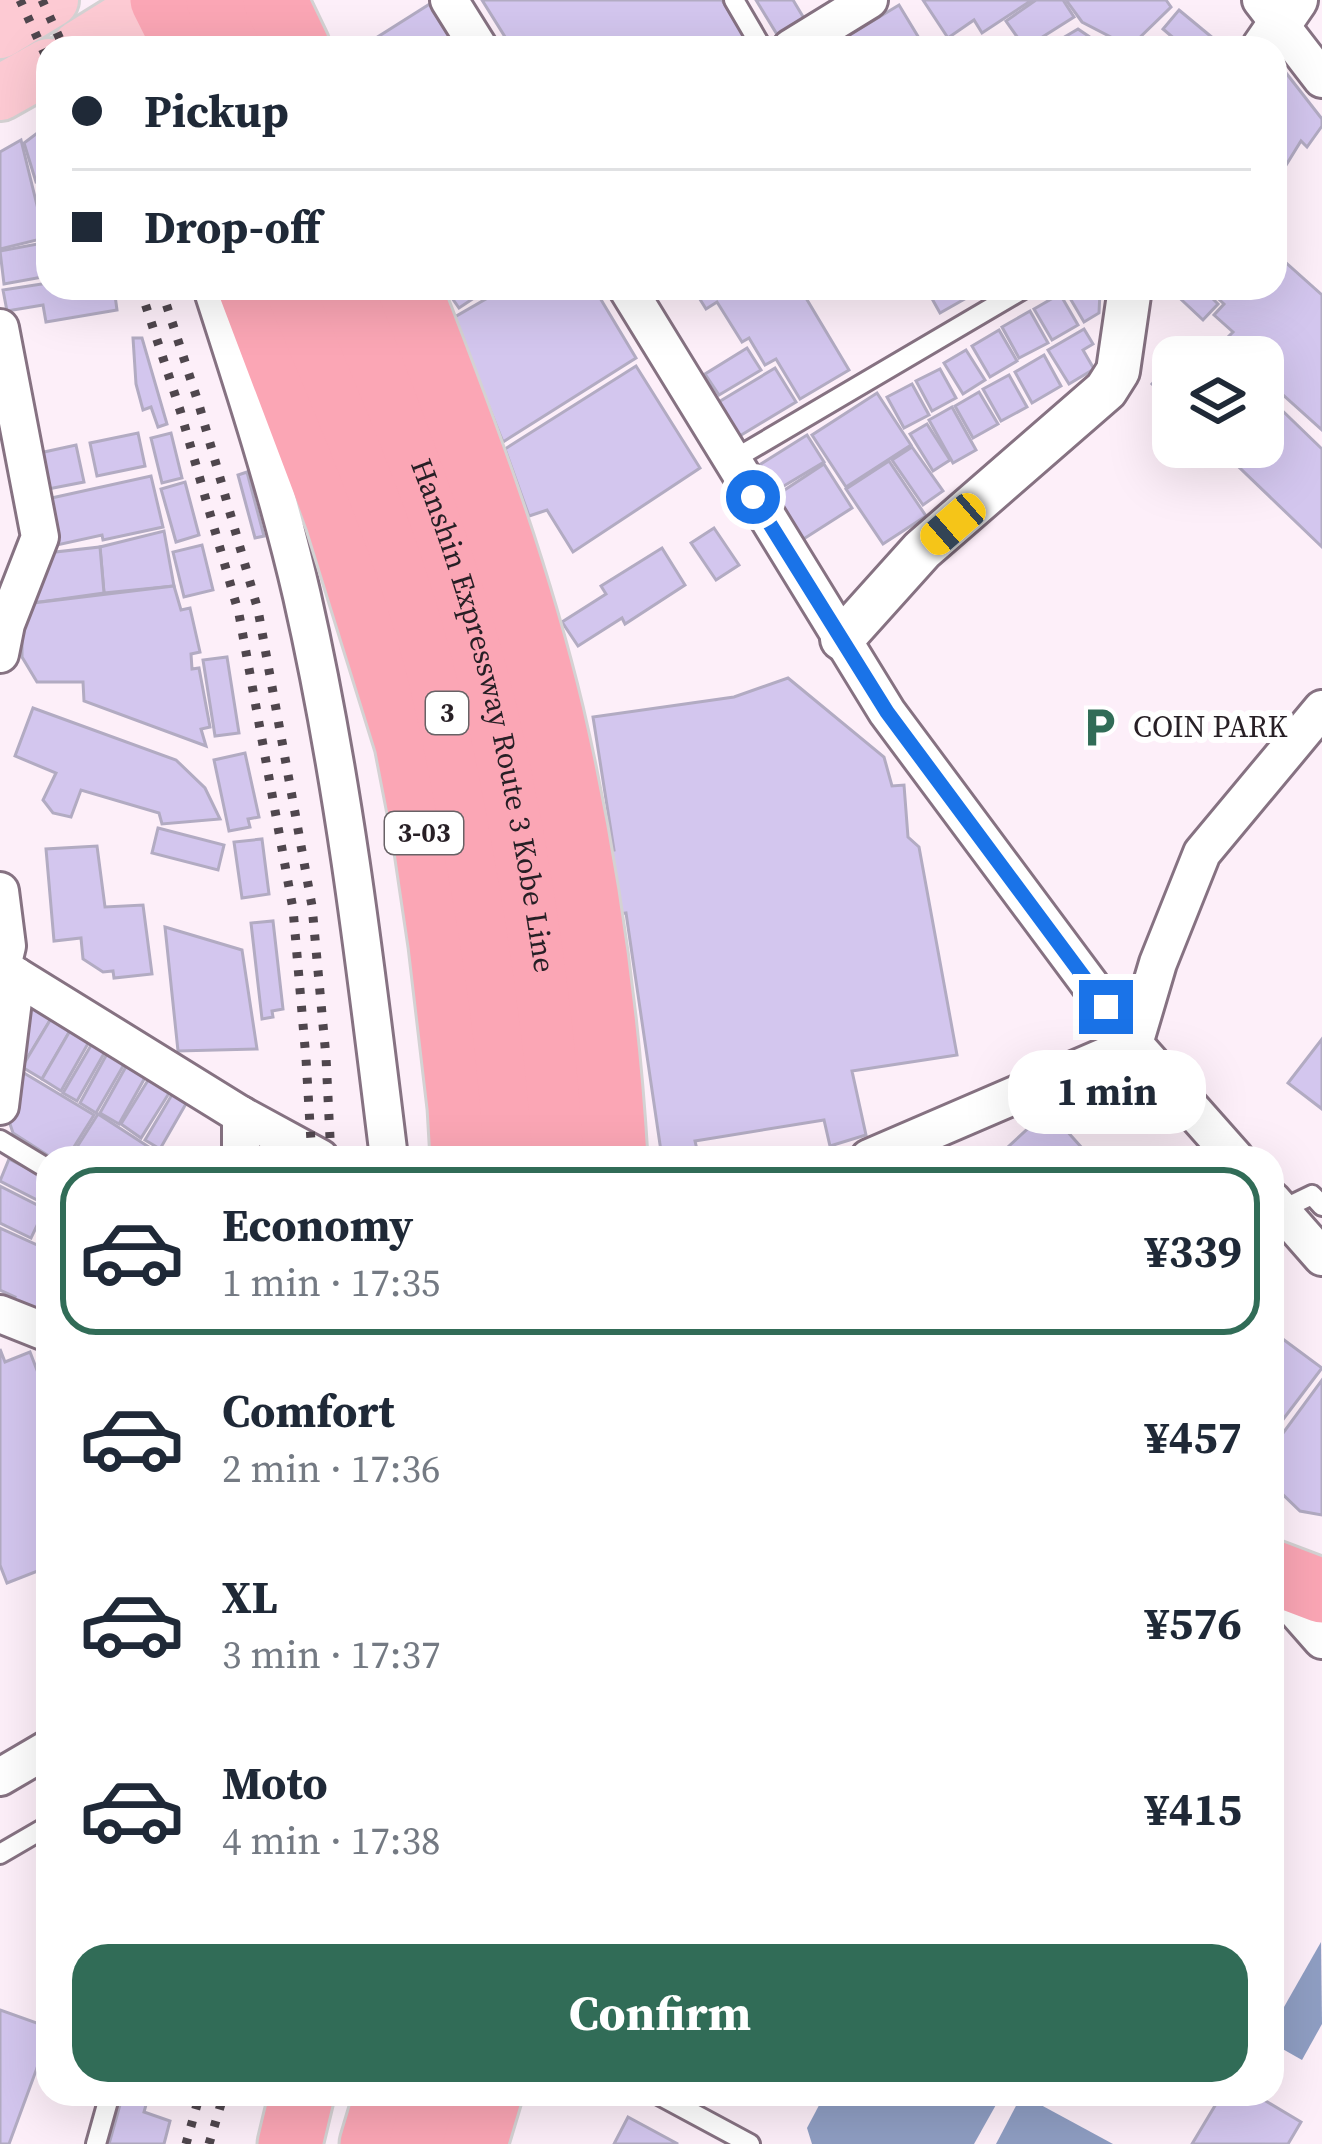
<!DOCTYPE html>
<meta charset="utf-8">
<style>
body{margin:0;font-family:"Source Serif 4",serif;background:#f2f2f3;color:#1f2937;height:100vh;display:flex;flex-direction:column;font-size:45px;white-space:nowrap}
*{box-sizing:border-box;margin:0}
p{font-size:39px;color:#747a83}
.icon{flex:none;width:66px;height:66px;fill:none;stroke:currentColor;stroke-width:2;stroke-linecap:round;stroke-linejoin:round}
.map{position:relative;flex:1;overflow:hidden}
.panel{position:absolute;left:36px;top:1146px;width:1248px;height:960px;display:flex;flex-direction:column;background:#fff;border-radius:36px;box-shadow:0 12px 48px #0002}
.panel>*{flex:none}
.guide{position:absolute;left:36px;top:36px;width:1251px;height:264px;border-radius:36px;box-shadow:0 12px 48px #0002;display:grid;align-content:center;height:264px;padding:0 36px;background:#fff}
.tools{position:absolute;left:1152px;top:336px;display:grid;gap:24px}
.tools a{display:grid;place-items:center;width:132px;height:132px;border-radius:24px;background:#fff;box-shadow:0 12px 48px #0002;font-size:60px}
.end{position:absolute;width:54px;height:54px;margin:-27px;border:15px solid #1a73e8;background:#fff;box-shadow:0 0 0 6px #fff}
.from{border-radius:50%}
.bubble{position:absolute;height:84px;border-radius:36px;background:#fff;box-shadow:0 12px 48px #0002;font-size:39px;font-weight:700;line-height:84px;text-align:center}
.car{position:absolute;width:36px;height:72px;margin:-36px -18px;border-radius:15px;box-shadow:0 0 9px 3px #0007;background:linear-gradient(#f5c518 24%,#345 0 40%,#f5c518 0 76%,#345 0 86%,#f5c518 0)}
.guide b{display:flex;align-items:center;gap:42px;height:114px;font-size:45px}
.guide b+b{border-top:3px solid #e0e1e3}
.guide i{width:30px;height:30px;background:#1f2937}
ul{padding:21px 0 0;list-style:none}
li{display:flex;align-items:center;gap:36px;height:168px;margin:0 24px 18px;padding:0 12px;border:6px solid transparent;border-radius:36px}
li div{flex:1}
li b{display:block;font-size:45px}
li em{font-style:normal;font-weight:700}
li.active{border-color:#316c57}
li>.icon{width:108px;height:108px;stroke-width:1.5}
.button{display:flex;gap:24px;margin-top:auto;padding:24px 36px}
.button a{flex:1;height:138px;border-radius:36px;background:#316c57;color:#fff;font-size:48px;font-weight:700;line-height:138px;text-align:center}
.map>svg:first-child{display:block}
.water{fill:#8f9ec3}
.building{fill:#d3c6ee;stroke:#b2abc2;stroke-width:3}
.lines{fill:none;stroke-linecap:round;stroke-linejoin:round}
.service-casing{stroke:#867282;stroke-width:24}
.minor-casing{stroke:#867282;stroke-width:42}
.tertiary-casing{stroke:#867282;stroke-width:48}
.primary-casing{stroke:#d4d2d3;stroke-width:60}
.motorway-casing{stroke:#d4d2d3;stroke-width:69}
.service{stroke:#fff;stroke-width:18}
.minor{stroke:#fff;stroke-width:36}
.tertiary{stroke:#fff;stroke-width:42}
.primary{stroke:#fdcad3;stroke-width:54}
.motorway{stroke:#fba6b5;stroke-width:63}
.rail{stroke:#4f464d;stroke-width:9;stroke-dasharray:6 12;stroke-linecap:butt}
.route{stroke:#1a73e8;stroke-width:15}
.labels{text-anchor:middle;stroke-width:12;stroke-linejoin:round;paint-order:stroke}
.shield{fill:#fff;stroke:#686266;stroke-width:3}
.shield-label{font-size:27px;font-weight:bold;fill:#271f25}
.street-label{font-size:30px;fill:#271f25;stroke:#fff}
.poi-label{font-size:30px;fill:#271f25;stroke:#fff;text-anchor:start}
</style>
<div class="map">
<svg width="1322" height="2144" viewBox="0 0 1322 2144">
<rect width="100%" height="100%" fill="#fdeff9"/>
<g class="water">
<polygon points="1321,1942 1322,2024 1302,2060 1272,2043 1272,2028"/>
<polygon points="825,2094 1002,2094 974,2144 812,2144 807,2128"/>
<polygon points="1028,2098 1113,2144 996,2144 1018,2102"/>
</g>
<g class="building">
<polygon points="436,0 470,48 371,48 368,43"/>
<polygon points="482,0 722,0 751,48 512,48"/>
<polygon points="756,0 793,0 808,25 784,39 778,36"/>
<polygon points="923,0 1032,0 982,33 974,20 948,38"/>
<polygon points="1036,0 1063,0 1074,17 1025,48 1006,21"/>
<polygon points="1066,0 1166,0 1171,7 1130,47 1082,22"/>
<polygon points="899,5 925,48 828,48"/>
<polygon points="1179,10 1225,48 1185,48 1163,29"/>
<polygon points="1078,29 1106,48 1065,48 1056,42"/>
<polygon points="1283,69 1322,119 1322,126 1307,147 1301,141 1275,183 1275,71"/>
<polygon points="48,125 48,179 36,182 24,143"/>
<polygon points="21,140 45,238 0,249 0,152"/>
<polygon points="48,242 48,276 4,284 0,251"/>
<polygon points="1275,253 1322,295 1322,430 1263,377 1263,357 1241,357 1224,341 1233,332 1214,315 1224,304 1207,288 1275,288"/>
<polygon points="48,283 48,288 114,288 117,310 46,322 43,305 7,311 3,290"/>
<polygon points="445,288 489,288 459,308"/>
<polygon points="505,288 594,288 636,358 503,442 453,318"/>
<polygon points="693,288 800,288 849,370 800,399 776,359 765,365 749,338 742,342 717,302 706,309"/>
<polygon points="926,288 984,288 940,313"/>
<polygon points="1064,288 1098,288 1100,292 1099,313 1084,322"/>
<polygon points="1169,288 1202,288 1218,304 1203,320"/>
<polygon points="1060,294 1078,325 1052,340 1034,309"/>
<polygon points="1030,311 1048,343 1019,358 1002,327"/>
<polygon points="1084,329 1093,344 1083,350 1094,369 1069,384 1048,350"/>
<polygon points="999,330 1017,361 990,377 972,346"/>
<polygon points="133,338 142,338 167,424 158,427 151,407 143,410 136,384"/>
<polygon points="747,348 761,370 719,395 705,374"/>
<polygon points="966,350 985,380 963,394 944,363"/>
<polygon points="1044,355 1061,386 1032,403 1015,372"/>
<polygon points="1173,362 1173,404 1152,384"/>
<polygon points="636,366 700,468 573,552 547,510 529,516 505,449"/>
<polygon points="775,368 796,402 738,437 717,403"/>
<polygon points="940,369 956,398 932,411 916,381"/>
<polygon points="1009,375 1027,407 1001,421 983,389"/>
<polygon points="912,384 929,415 904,428 887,397"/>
<polygon points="979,392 998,424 973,438 955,406"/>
<polygon points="1263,392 1322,449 1322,547 1218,447 1263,447"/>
<polygon points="877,393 911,445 846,487 812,435"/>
<polygon points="952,407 976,450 953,463 929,420"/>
<polygon points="927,424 950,460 933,471 910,434"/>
<polygon points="138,433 145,466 97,476 90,443"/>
<polygon points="171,433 182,478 162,483 151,438"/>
<polygon points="807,435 824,462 772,493 756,467"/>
<polygon points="76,445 84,482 43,490 35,454"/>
<polygon points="912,447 943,491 923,505 892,460"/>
<polygon points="889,461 926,516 883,544 846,489"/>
<polygon points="824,464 852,508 802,540 774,497"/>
<polygon points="247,472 264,536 255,538 238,475"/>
<polygon points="151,476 163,527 103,540 102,535 48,547 47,499"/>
<polygon points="185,482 199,535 176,542 161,489"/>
<polygon points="714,528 739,565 716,580 691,543"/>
<polygon points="164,531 174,586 104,593 100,547"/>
<polygon points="202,545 213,590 184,597 173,552"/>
<polygon points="100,547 104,593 33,603 47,553"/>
<polygon points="662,548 685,585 625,624 622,618 578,646 562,622 606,594 601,586"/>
<polygon points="174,586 181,610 190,608 200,652 191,654 192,669 199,668 210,727 201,729 206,746 84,701 83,682 37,682 22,657 22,633 33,603"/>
<polygon points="227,657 239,733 215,736 203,660"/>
<polygon points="788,678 884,757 892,786 904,785 908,837 919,847 957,1055 852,1071 866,1135 830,1146 824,1120 695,1141 699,1158 662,1158 626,913 612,915 604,852 614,850 593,717 734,697"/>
<polygon points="33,708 176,760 205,788 220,819 162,824 159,813 81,790 71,817 53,813 43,800 56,773 15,756"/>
<polygon points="245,753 259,817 248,819 250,827 229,831 214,760"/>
<polygon points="158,828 224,845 218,870 152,853"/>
<polygon points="262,839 269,894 242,898 234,842"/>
<polygon points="97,846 105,907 143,905 152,974 114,978 113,971 103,972 83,959 81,938 54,941 46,849"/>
<polygon points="273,921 283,1009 272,1011 273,1017 262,1019 251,923"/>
<polygon points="165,927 242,950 257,1049 178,1051"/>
<polygon points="25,1001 52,1017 22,1067"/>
<polygon points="52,1017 71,1029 42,1079 22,1067"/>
<polygon points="71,1029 90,1040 61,1091 42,1079"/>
<polygon points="1322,1039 1322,1109 1288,1083"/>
<polygon points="93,1042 106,1050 77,1101 63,1093"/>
<polygon points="108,1052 126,1061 96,1113 80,1103"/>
<polygon points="128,1063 147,1074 119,1124 100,1113"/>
<polygon points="19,1070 94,1115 67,1158 52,1158 13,1133 8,1118"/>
<polygon points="150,1077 171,1090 141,1138 121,1124"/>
<polygon points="173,1093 187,1102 160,1149 145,1140"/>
<polygon points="1048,1110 1091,1158 996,1158"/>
<polygon points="98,1114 158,1153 155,1158 70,1158"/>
<polygon points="9,1159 48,1179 47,1205 0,1181"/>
<polygon points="0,1186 45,1209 31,1238 0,1223"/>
<polygon points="0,1228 48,1250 48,1294 37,1318 11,1306 15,1297 0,1290"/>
<polygon points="1272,1331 1322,1368 1272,1434"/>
<polygon points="0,1349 5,1362 30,1352 48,1399 48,1567 7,1583 0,1565"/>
<polygon points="1322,1380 1322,1515 1300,1511 1272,1484 1272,1448"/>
<polygon points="0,2010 48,2027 48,2038 9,2144 0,2144"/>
<polygon points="123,2094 149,2094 144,2112 170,2121 164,2144 109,2144"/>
<polygon points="1222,2094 1254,2094 1301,2122 1288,2144 1192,2144"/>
<polygon points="628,2117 678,2144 614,2144"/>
</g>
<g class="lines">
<defs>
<g id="service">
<polyline points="734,0 762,48"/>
<polyline points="731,461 1025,288"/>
<polyline points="0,1140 48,1169"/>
<polyline points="1278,1216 1281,1210 1312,1195 1322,1206"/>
<polyline points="0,1854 48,1826"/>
<polyline points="657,2094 750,2144"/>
<polyline points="96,2144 110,2094"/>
</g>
<g id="minor">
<polyline points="449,0 479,48"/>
<polyline points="1261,0 1322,79"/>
<polyline points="791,48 869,0"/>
<path d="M212 288C245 390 278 492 302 596 344 781 366 970 389 1158"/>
<polyline points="627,288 887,712 1134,1044 1235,1158"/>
<polyline points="0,328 40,537 6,624 0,654"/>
<polyline points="0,891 7,946 2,967"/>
<polyline points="0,966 241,1115 320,1158"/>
<polyline points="1134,1044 1158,963 1202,853 1322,709"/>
<polyline points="0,1106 16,976"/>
<polyline points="241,1158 241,1115"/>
<polyline points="869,1158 1134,1044"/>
<polyline points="1272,1200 1322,1257"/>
<polyline points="0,1314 48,1333"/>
<polyline points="1272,1583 1322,1640"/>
<polyline points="0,1777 48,1749"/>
</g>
<g id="tertiary">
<polyline points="1263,48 1296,0"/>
<polyline points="842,639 922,550 1106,390 1118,371 1130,288"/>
</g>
<g id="primary">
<polyline points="0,31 51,0"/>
<polyline points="79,48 156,0"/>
<polyline points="0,93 48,66"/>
</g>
<g id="motorway">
<polyline points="162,0 186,48"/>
<polyline points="218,0 241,48"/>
<polyline points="275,0 298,48"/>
<polyline points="250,288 337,518 407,744 425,837 441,945 460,1107 463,1158"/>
<path d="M297 288C338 386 379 484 413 585 441 668 458 756 474 842 494 946 510 1052 515 1158"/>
<path id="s1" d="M350 288C389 383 430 478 461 577 487 657 505 741 520 824 541 935 557 1045 564 1158"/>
<path d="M409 288C463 427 516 568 551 714 585 860 606 1008 615 1158"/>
<polyline points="1272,1572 1322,1591"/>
<polyline points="290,2144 302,2094"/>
<polyline points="372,2144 387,2094"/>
<polyline points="421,2144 436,2094"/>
<polyline points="475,2144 490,2094"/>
</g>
</defs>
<use href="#service" class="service-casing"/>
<use href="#minor" class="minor-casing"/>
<use href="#tertiary" class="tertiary-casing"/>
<use href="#primary" class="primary-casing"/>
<use href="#motorway" class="motorway-casing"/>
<use href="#service" class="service"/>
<use href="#minor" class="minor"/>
<use href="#tertiary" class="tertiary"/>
<use href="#primary" class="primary"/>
<use href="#motorway" class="motorway"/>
<g class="rail">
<polyline points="20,0 48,61"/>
<polyline points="42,0 64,48"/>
<polyline points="140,288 180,410 239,614 293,909 306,1059 312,1158"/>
<polyline points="161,288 199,405 258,610 312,906 326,1057 331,1158"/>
<polyline points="186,2144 200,2094"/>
<polyline points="209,2144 224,2094"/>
</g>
</g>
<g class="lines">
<polyline class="route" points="753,497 887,712 1106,1007"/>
</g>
<defs>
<symbol id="parking-bare" viewBox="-9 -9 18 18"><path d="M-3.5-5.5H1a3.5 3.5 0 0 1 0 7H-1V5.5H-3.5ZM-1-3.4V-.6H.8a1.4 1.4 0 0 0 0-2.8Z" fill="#316c57" stroke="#fff" stroke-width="2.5" paint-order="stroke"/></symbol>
</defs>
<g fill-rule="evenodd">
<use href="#parking-bare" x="1070" y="698" width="59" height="59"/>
</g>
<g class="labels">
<g class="shield">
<rect x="426" y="692" width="42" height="42" rx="9"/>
<rect x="385" y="812" width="78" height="42" rx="9"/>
</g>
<g class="shield-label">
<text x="447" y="722">3</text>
<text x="424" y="842">3-03</text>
</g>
<g class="street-label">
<text dy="10" stroke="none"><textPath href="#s1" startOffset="450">Hanshin Expressway Route 3 Kobe Line</textPath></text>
</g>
<g class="poi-label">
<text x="1133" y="737">COIN PARK</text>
</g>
</g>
</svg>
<div class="tools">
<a><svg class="icon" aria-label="layers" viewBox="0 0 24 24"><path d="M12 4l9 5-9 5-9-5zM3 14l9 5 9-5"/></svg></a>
</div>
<i class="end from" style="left:753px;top:497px"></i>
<i class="end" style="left:1106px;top:1007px"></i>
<div class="bubble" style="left:1008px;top:1050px;width:198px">1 min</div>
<i class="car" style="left:953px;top:524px;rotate:229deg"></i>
<div class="guide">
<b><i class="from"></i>Pickup</b>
<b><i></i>Drop-off</b>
</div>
<section class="panel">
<ul>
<li class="active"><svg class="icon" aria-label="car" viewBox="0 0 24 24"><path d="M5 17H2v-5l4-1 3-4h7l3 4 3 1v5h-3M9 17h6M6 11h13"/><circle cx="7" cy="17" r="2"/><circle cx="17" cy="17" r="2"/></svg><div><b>Economy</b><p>1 min · 17:35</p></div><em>¥339</em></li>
<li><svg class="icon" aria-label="car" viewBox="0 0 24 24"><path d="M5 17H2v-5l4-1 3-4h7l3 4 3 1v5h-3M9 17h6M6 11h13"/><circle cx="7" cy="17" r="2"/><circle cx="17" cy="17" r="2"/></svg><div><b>Comfort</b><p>2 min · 17:36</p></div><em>¥457</em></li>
<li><svg class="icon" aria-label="car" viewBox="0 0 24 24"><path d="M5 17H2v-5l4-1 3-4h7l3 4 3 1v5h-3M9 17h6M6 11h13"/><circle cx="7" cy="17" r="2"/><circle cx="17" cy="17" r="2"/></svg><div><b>XL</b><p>3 min · 17:37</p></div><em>¥576</em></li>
<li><svg class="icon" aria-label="car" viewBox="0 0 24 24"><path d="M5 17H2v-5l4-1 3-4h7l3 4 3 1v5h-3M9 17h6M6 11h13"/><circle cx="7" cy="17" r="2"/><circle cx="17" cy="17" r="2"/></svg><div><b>Moto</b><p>4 min · 17:38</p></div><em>¥415</em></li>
</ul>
<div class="button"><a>Confirm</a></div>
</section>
</div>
